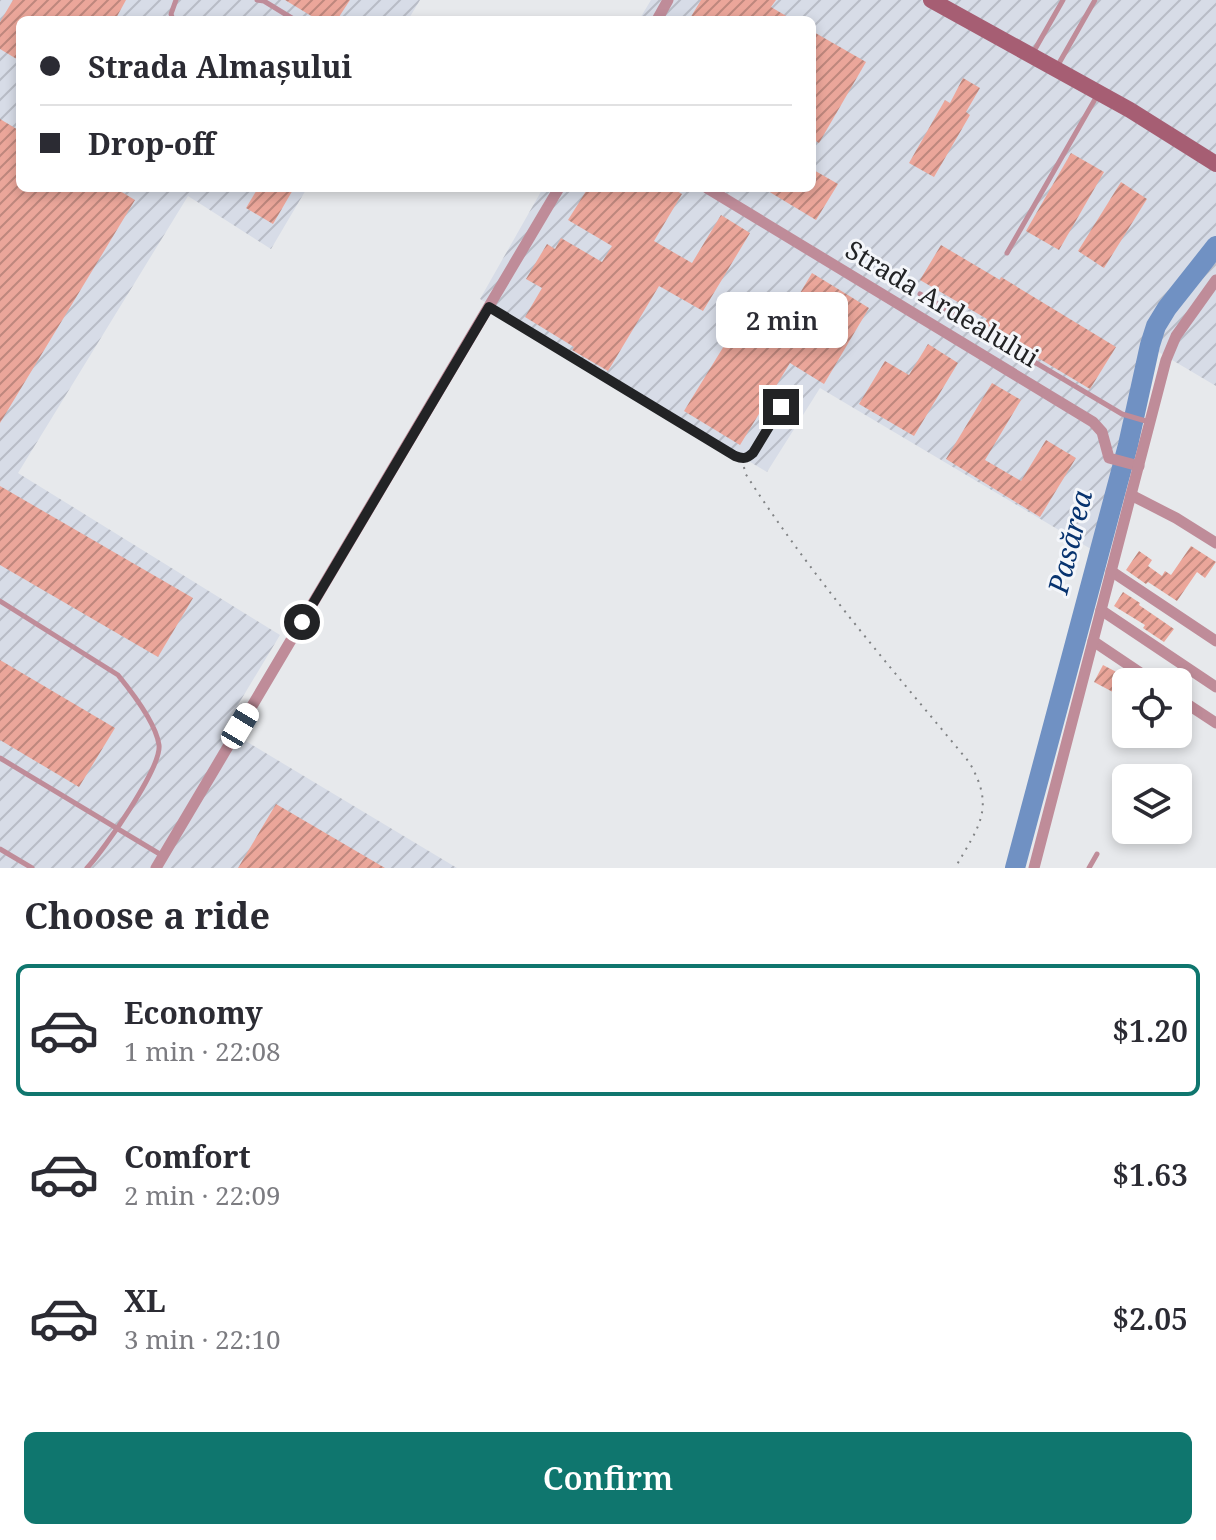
<!DOCTYPE html>
<meta charset="utf-8">
<style>
body{margin:0;font-family:"Noto Serif",serif;background:#f7f7f7;color:#2b2b33;height:100vh;display:flex;flex-direction:column;font-size:30px;white-space:nowrap}
*{box-sizing:border-box;margin:0}
p{font-size:26px;color:#7c7c81}
.icon{flex:none;width:44px;height:44px;fill:none;stroke:currentColor;stroke-width:2;stroke-linecap:round;stroke-linejoin:round}
.map{position:relative;height:868px;overflow:hidden}
.details{display:flex;flex-direction:column;background:#fff;flex:1}
.details>*{flex:none}
.banner{position:absolute;left:16px;top:16px;width:800px;height:176px;border-radius:12px;box-shadow:0 4px 12px #0003;display:grid;align-content:center;height:176px;padding:0 24px;background:#fff}
.tools{position:absolute;left:1112px;top:668px;display:grid;gap:16px}
.tools a{display:grid;place-items:center;width:80px;height:80px;border-radius:12px;background:#fff;box-shadow:0 4px 12px #0003;font-size:40px}
.end{position:absolute;width:36px;height:36px;margin:-18px;border:10px solid #222325;background:#fff;box-shadow:0 0 0 4px #fff}
.from{border-radius:50%}
.bubble{position:absolute;height:56px;border-radius:12px;background:#fff;box-shadow:0 4px 12px #0003;font-size:26px;font-weight:600;line-height:56px;text-align:center}
.car{position:absolute;width:24px;height:48px;margin:-24px -12px;border-radius:10px;box-shadow:0 0 6px 2px #0007;background:linear-gradient(#fff 24%,#345 0 40%,#fff 0 76%,#345 0 86%,#fff 0)}
.banner b{display:flex;align-items:center;gap:28px;height:76px;font-size:30px}
.banner b+b{border-top:2px solid #e1e1e2}
.banner i{width:20px;height:20px;background:#2b2b33}
ul{padding:0;list-style:none}
li{display:flex;align-items:center;gap:24px;height:132px;margin:0 16px 12px;padding:0 8px;border:4px solid transparent;border-radius:12px}
li div{flex:1}
li b{display:block;font-size:30px}
li em{font-style:normal;font-weight:600}
li.selected{border-color:#0f766e}
li>.icon{width:72px;height:72px;stroke-width:1.5}
h2{padding:0 24px;font-size:36px;line-height:96px}
.button{display:flex;gap:16px;margin-top:auto;padding:16px 24px}
.button a{flex:1;height:92px;border-radius:12px;background:#0f766e;color:#fff;font-size:32px;font-weight:600;line-height:92px;text-align:center}
.map>svg:first-child{display:block}
.industrial{fill:url(#industrial-furrows)}
.lines{fill:none;stroke-linecap:round;stroke-linejoin:round}
.river{stroke:#7091c3;stroke-width:20}
.building{fill:url(#building-hatch)}
.path{stroke:#818385;stroke-width:2;stroke-dasharray:2 6;stroke-linecap:butt}
.service{stroke:#bf8c99;stroke-width:5}
.minor{stroke:#bf8c99;stroke-width:11}
.secondary{stroke:#a65e73;stroke-width:16}
.route{stroke:#222325;stroke-width:10}
.labels{text-anchor:middle;stroke-width:6;stroke-linejoin:round;paint-order:stroke}
.street-label{font-size:26px;fill:#222325;stroke:#f4f6fa}
.water-label{font-size:28px;font-style:italic;fill:#07336f;stroke:#f4f6fa}
</style>
<div class="map">
<svg width="1216" height="868" viewBox="0 0 1216 868">
<defs>
<pattern id="industrial-furrows" width="10" height="10" patternUnits="userSpaceOnUse" patternTransform="scale(2)"><rect width="10" height="10" fill="#d7dce7"/><path d="M-1 1l2-2M0 10L10 0M9 11l2-2" fill="none" stroke="#b8bcc6"/></pattern>
<pattern id="building-hatch" width="6" height="6" patternUnits="userSpaceOnUse" patternTransform="scale(2)"><rect width="6" height="6" fill="#eba69a"/><path d="M-1 1l2-2M0 6l6-6M5 7l2-2" fill="none" stroke="#be877d"/></pattern>
</defs>
<rect width="100%" height="100%" fill="#e7e9ec"/>
<g class="industrial">
<polygon points="0,0 420,0 408,20 20,20 20,188 307,188 271,249 188,196 18,473 280,635 224,728 457,868 0,868"/>
<polygon points="651,0 1216,0 1216,386 1157,351 1144,416 1106,558 820,388 767,472 480,299 543,188 812,188 812,20 639,20"/>
</g>
<g class="lines">
<polyline class="river" points="1015,868 1128,445 1150,345 1156,326 1167,308 1216,246"/>
</g>
<g class="building">
<polygon points="13,0 126,0 115,20 20,20 20,61 0,49 0,22"/>
<polygon points="285,0 350,0 337,20 318,20"/>
<polygon points="701,0 776,0 771,7 793,20 689,20"/>
<polygon points="812,31 866,62 819,143 812,139"/>
<polygon points="963,78 980,88 966,112 970,115 934,177 909,163 945,100 950,103"/>
<polygon points="0,119 20,131 20,188 115,188 135,200 0,423"/>
<polygon points="1071,153 1104,172 1059,250 1026,231"/>
<polygon points="812,169 838,184 816,220 763,188 812,188"/>
<polygon points="1121,182 1147,199 1104,268 1078,251"/>
<polygon points="258,188 294,188 273,224 246,208"/>
<polygon points="588,188 672,188 682,194 654,241 692,263 721,215 750,233 703,311 659,286 608,371 572,350 574,347 525,317 542,288 526,279 547,244 555,249 561,238 602,262 612,246 568,220"/>
<polygon points="941,245 1000,280 1001,277 1116,347 1090,389 983,325 987,319 920,280"/>
<polygon points="812,273 869,308 824,384 790,363 740,445 684,411 727,341 731,343 752,308 781,325"/>
<polygon points="928,344 958,363 914,436 859,404 885,361 909,375"/>
<polygon points="992,383 1021,400 985,460 1021,481 1046,440 1076,458 1040,517 946,459"/>
<polygon points="0,486 193,598 158,657 0,565"/>
<polygon points="1191,546 1216,562 1205,578 1197,572 1177,601 1148,582 1146,584 1126,570 1139,551 1152,560 1148,566 1162,576 1165,571 1171,575"/>
<polygon points="1123,592 1140,603 1139,605 1174,629 1164,642 1143,628 1145,625 1114,606"/>
<polygon points="0,660 115,728 79,787 0,740"/>
<polygon points="1103,665 1126,677 1126,699 1094,682"/>
<polygon points="276,804 385,868 238,868"/>
</g>
<g class="lines">
<path class="path" d="M744 467 745 473C811 576 891 668 969 762 996 808 979 826 955 868"/>
<g class="service">
<polyline points="257,0 264,1 295,20"/>
<polyline points="173,20 171,14 176,0"/>
<polyline points="1034,51 1063,0"/>
<polyline points="1058,65 1095,0"/>
<polyline points="1007,253 1098,94"/>
<polyline points="920,294 1122,414 1149,422"/>
<path d="M489 307 735 456C743 459 746 459 753 453L781 407"/>
<path d="M0 601 118 675C131 691 156 723 159 745 162 767 104 850 87 868"/>
<polyline points="0,758 163,856"/>
<polyline points="0,849 32,868"/>
<polyline points="1089,868 1097,854"/>
</g>
<g class="minor">
<polyline points="657,20 668,0"/>
<polyline points="707,188 1093,422 1102,432 1109,458 1139,466"/>
<polyline points="1131,495 1176,518 1216,543"/>
<polyline points="1111,571 1216,641"/>
<polyline points="1101,610 1216,687"/>
<polyline points="1093,641 1154,682"/>
<polyline points="1178,698 1216,723"/>
<polyline points="156,868 559,188"/>
<polyline points="1034,868 1166,360 1176,336 1216,280"/>
</g>
<polyline class="secondary" points="931,0 1130,110 1216,164"/>
</g>
<g class="lines">
<path class="route" d="M302 622 489 307 735 456C743 459 746 459 753 453L781 407"/>
</g>
<g class="labels">
<g class="street-label">
<text transform="translate(942 304) rotate(31)" y="9">Strada Ardealului</text>
</g>
<g class="water-label">
<text transform="translate(1070 542) rotate(-76)" y="10">Pasărea</text>
</g>
</g>
</svg>
<div class="tools">
<a><svg class="icon" aria-label="locate" viewBox="0 0 24 24"><circle cx="12" cy="12" r="6"/><path d="M12 2v4M12 18v4M2 12h4M18 12h4"/></svg></a>
<a><svg class="icon" aria-label="layers" viewBox="0 0 24 24"><path d="M12 4l9 5-9 5-9-5zM3 14l9 5 9-5"/></svg></a>
</div>
<i class="end from" style="left:302px;top:622px"></i>
<i class="end" style="left:781px;top:407px"></i>
<div class="bubble" style="left:716px;top:292px;width:132px">2 min</div>
<i class="car" style="left:240px;top:726px;rotate:31deg"></i>
<div class="banner">
<b><i class="from"></i>Strada Almașului</b>
<b><i></i>Drop-off</b>
</div>
</div>
<section class="details">
<h2>Choose a ride</h2>
<ul>
<li class="selected"><svg class="icon" aria-label="car" viewBox="0 0 24 24"><path d="M5 17H2v-5l4-1 3-4h7l3 4 3 1v5h-3M9 17h6M6 11h13"/><circle cx="7" cy="17" r="2"/><circle cx="17" cy="17" r="2"/></svg><div><b>Economy</b><p>1 min · 22:08</p></div><em>$1.20</em></li>
<li><svg class="icon" aria-label="car" viewBox="0 0 24 24"><path d="M5 17H2v-5l4-1 3-4h7l3 4 3 1v5h-3M9 17h6M6 11h13"/><circle cx="7" cy="17" r="2"/><circle cx="17" cy="17" r="2"/></svg><div><b>Comfort</b><p>2 min · 22:09</p></div><em>$1.63</em></li>
<li><svg class="icon" aria-label="car" viewBox="0 0 24 24"><path d="M5 17H2v-5l4-1 3-4h7l3 4 3 1v5h-3M9 17h6M6 11h13"/><circle cx="7" cy="17" r="2"/><circle cx="17" cy="17" r="2"/></svg><div><b>XL</b><p>3 min · 22:10</p></div><em>$2.05</em></li>
</ul>
<div class="button"><a>Confirm</a></div>
</section>
